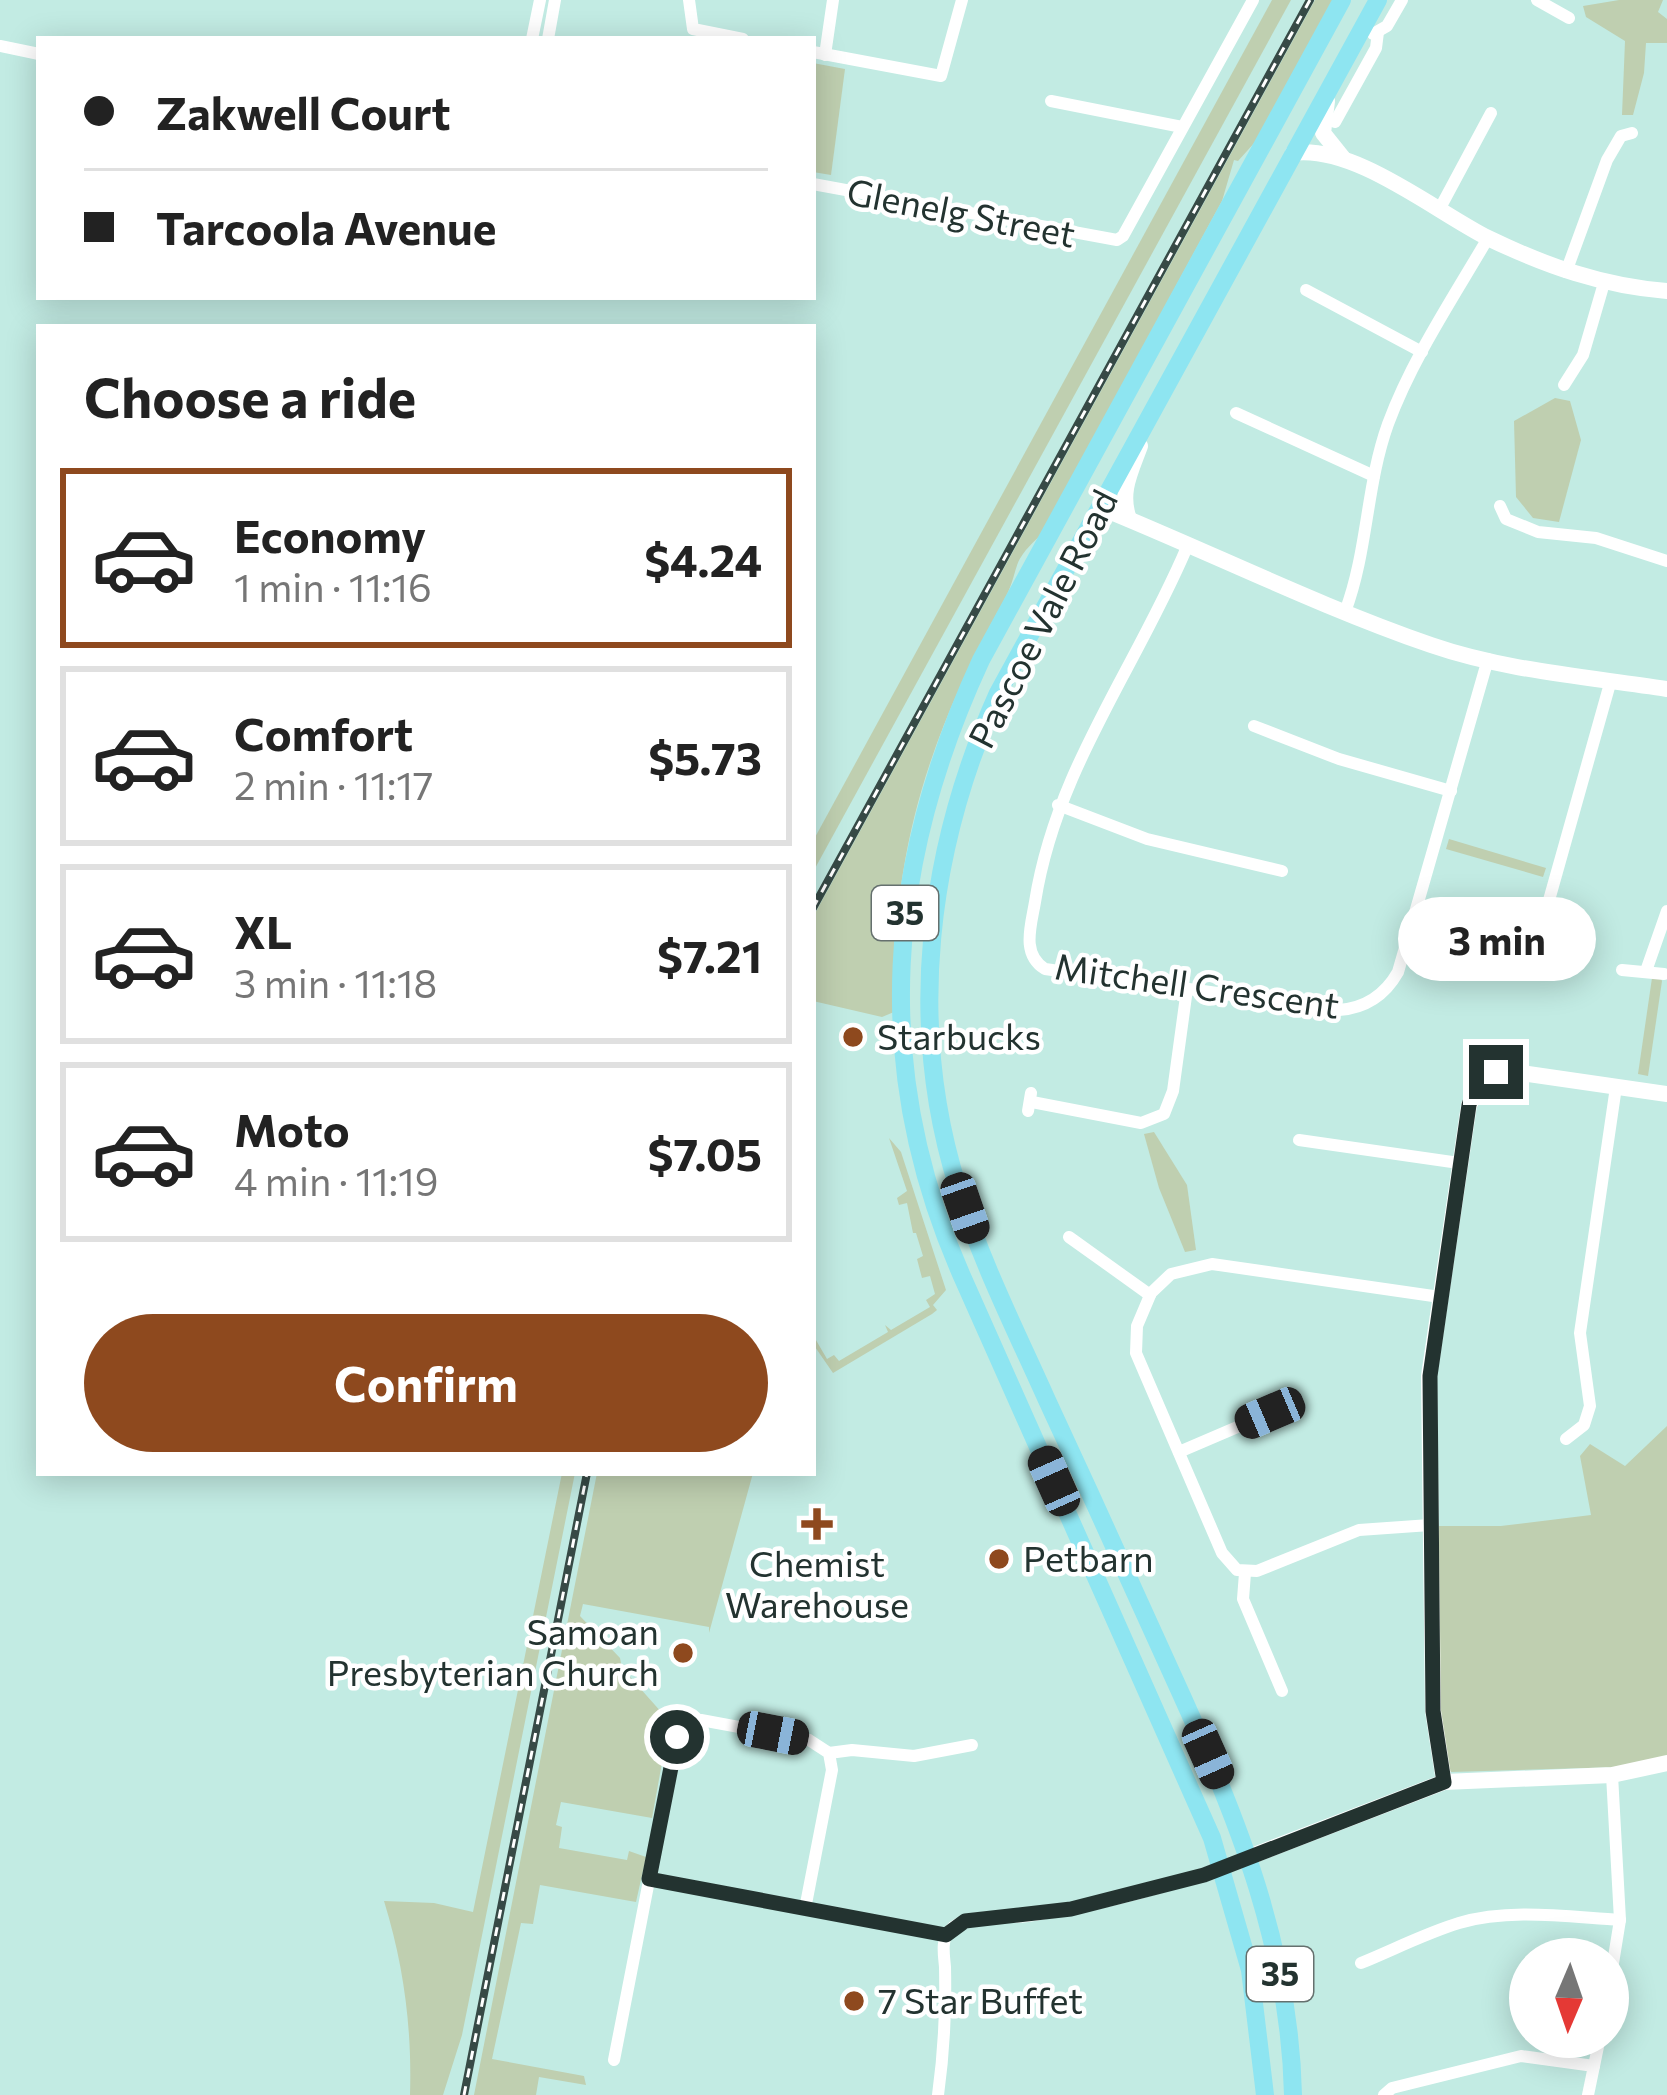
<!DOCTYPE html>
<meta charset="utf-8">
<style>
body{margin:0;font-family:Commissioner,sans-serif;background:#f2f2f2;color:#222;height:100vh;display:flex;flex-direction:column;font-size:45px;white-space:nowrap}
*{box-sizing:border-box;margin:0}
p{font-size:39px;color:#767676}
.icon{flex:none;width:66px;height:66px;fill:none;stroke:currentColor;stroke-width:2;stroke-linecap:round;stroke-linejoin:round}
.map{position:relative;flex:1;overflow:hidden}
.drawer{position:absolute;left:36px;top:324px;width:780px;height:1152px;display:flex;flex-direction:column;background:#fff;border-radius:0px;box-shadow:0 6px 30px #0003}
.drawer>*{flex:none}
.banner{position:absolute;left:36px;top:36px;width:780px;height:264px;border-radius:0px;box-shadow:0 6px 30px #0003;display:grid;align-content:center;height:264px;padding:0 48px;background:#fff}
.needle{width:78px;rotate:182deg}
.fabs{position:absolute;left:1509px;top:1938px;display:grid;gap:24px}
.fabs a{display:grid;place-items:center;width:120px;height:120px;border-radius:50%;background:#fff;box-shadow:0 6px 30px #0003;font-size:60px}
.end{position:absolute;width:54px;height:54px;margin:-27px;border:15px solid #233330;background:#fff;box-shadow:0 0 0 6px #fff}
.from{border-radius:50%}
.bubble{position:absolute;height:84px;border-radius:42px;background:#fff;box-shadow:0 6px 30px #0003;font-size:39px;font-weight:700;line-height:84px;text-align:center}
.car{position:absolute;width:36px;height:72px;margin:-36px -18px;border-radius:15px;box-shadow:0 0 9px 3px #0007;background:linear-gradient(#222 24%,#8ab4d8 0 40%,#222 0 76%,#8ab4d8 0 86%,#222 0)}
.banner b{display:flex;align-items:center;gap:42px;height:114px;font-size:45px}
.banner b+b{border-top:3px solid #e0e0e0}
.banner i{width:30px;height:30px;background:#222}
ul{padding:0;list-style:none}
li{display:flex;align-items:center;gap:36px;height:180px;margin:0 24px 18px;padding:0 24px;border:6px solid #e0e0e0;border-radius:0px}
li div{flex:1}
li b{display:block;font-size:45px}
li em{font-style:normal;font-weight:700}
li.selected{border-color:#8e491e}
li>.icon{width:108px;height:108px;stroke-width:1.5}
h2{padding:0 48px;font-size:54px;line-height:144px}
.action{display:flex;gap:24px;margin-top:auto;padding:24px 48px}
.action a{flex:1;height:138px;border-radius:72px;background:#8e491e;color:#fff;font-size:48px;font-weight:700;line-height:138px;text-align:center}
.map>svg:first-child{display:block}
.green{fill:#bfcfb0}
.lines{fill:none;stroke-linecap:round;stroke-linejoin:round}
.street{stroke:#fff;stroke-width:12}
.secondary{stroke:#fff;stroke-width:16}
.primary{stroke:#8ee5f1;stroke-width:18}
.rail-casing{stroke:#374a46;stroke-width:8}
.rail{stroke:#fff;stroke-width:3;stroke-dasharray:9;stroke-linecap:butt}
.route{stroke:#233330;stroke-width:15}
.poi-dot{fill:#8e491e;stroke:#fff;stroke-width:4.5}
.labels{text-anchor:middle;stroke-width:9;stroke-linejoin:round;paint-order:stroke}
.shield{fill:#fff;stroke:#65706e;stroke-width:3}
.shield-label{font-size:33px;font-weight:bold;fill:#233330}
.street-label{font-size:36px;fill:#233330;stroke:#fff}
.poi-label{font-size:36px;fill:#233330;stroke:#fff;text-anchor:start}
</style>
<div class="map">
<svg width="1667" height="2095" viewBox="0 0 1667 2095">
<rect width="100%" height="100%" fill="#c2ebe3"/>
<g class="green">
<polygon points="1272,0 1291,0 813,872 813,841"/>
<path d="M1315 0H1333L1256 141 1238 161 1234 160 1222 201 1041 535C1007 565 1022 569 1002 604 927 739 891 856 894 1012L882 1017 813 1001V917Z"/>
<polygon points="1619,0 1663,0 1658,12 1667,19 1667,43 1646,43 1644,73 1633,115 1622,115 1625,41 1586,17 1583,6"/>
<polygon points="813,63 845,69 831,175 813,172"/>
<polygon points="1555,398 1570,401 1581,440 1559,522 1533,518 1516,497 1514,421"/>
<polygon points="1449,839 1546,868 1543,877 1446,849"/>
<polygon points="1659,974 1662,981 1648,1076 1638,1074 1652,978"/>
<polygon points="1154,1132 1187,1185 1196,1250 1185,1252 1159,1188 1144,1134"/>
<polygon points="889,1138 901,1152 946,1290 933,1305 937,1310 932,1314 833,1373 813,1344 813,1335 827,1359 834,1355 839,1361 888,1332 885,1325 891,1330 930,1307 926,1300 935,1294 930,1276 922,1278 917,1259 923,1256 916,1233 913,1233 907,1203 899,1205 897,1198 907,1191"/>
<polygon points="1667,1426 1667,1757 1622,1767 1451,1772 1446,1766 1438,1710 1435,1526 1501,1526 1591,1515 1580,1456 1590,1444 1625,1466"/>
<path d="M562 1473H575L462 2035 443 2095H410C412 2028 404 1966 384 1901L434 1903 473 1912Z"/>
<polygon points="597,1473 753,1473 709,1633 709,1627 583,1604 580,1616 620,1658 622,1668 663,1714 666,1706 671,1713 652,1818 561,1802 556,1825 562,1827 559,1848 627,1860 629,1851 646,1857 636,1902 540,1885 533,1924 521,1923 492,2059 584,2076 586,2085 539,2077 536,2095 474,2095"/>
</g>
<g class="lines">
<g class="street">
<polyline points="689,0 693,29 743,39"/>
<polyline points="1537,0 1569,18"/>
<polyline points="1373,34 1387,26 1402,0"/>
<polyline points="532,39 540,0"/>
<polyline points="548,39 555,0"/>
<polyline points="0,46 39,54"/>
<polyline points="813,52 941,76 962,0"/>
<polyline points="825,55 833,0"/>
<polyline points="1051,101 1182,127"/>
<polyline points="1335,122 1376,48 1378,32"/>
<polyline points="813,184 1117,240 1123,236 1253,0"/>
<polyline points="1439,210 1491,113"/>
<polyline points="1566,272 1607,160 1621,136 1632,133"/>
<polyline points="1306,290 1422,352"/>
<polyline points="1564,385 1583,355 1604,283"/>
<polyline points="1236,413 1374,476"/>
<polyline points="1500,506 1506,519 1538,532 1596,538 1667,561"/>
<path d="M1187 547C1136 668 1056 769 1035 902 1031 926 1021 954 1045 969L1339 1010C1366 1008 1385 995 1398 972L1488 659"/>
<path d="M1345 612C1368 551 1366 485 1388 424 1412 359 1453 298 1488 238"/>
<polyline points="1254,726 1339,759 1451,791"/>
<polyline points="1058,805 1147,839 1282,871"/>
<polyline points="1516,955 1550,958"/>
<polyline points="1533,957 1611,680"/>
<polyline points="1622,970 1664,974"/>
<polyline points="1646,971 1667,911"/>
<polyline points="1032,1102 1141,1123 1164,1114 1173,1091 1187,989"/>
<polyline points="1028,1111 1031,1093"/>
<polyline points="1299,1140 1459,1163"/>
<polyline points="1069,1237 1150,1295"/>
<polyline points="1566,1439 1584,1425 1590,1406 1580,1333 1616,1087"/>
<polyline points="1179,1452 1270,1413 1291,1412"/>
<polyline points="1430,1525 1359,1530 1257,1571 1237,1570 1222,1553 1136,1353 1137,1326 1151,1293 1171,1274 1212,1264 1440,1297"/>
<polyline points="1245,1573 1243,1599 1282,1691"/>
<polyline points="829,1753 852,1750 914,1756 972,1745"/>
<polyline points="649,1879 946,1935"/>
<path d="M1361 1963C1393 1950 1426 1933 1459 1923 1510 1908 1568 1917 1620 1920"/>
<polyline points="1608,1994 1620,1920 1612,1775"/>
<polyline points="614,2060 677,1737 684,1723 701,1720 809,1740 829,1753 832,1770 805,1909"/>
<path d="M938 2095C944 2052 946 2011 945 1967 944 1955 941 1941 949 1931 964 1912 1006 1919 1028 1916 1103 1905 1178 1885 1249 1857"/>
<polyline points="1384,2095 1392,2088 1521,2056 1594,2066"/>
<polyline points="1588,2095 1600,2037"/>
</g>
<g class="secondary">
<polyline points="1327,101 1323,133 1343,158"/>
<path d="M1293 153C1355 145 1433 210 1488 238 1546 266 1603 286 1667 291"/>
<path d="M1099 507C1210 552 1318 606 1431 645 1506 671 1590 677 1667 689"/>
<path d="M1129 519C1119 492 1131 471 1140 446"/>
<polyline points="1444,1782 1433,1711 1429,1376 1469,1105 1484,1079 1507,1071 1667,1094"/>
<polyline points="1249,1857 1444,1782 1612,1775 1667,1763"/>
</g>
<g class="primary">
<path d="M1265 2095 1250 1970 1212 1838 961 1274C870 1066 887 863 981 660L1342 0"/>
<path d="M1293 2095C1290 1952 1240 1824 1182 1696 1137 1596 1092 1497 1046 1398 1015 1329 981 1261 958 1188 906 1023 928 849 998 693L1378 0"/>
</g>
<defs>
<g id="rail">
<polyline points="813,908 1310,0"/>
<polyline points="464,2095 587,1473"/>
</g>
</defs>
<use href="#rail" class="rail-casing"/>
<use href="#rail" class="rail"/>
</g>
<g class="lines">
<polyline class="route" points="677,1737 649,1879 946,1935 965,1921 1071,1909 1204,1875 1444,1782 1433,1711 1430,1376 1469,1105 1474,1090 1496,1072"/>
</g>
<g class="poi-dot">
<circle cx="853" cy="1037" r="12"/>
<path d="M811 1506h12v12h12v12h-12v12h-12v-12h-12v-12h12z"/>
<circle cx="999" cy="1559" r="12"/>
<circle cx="683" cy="1653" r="12"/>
<circle cx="854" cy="2001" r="12"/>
</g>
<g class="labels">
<g class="shield">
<rect x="872" y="886" width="66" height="54" rx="9"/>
<rect x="1247" y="1947" width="66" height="54" rx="9"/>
</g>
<g class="shield-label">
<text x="905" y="925">35</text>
<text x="1280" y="1986">35</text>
</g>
<g class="street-label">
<text transform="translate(961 213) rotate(11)" y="13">Glenelg Street</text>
<text transform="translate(1043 619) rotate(-63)" y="13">Pascoe Vale Road</text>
<text transform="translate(1197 986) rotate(8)" y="13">Mitchell Crescent</text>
</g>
<g class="poi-label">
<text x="877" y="1050">Starbucks</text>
<text x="1023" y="1572">Petbarn</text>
<text x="817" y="1577" text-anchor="middle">Chemist<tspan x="817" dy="41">Warehouse</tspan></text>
<text x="659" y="1645" text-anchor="end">Samoan<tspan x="659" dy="41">Presbyterian Church</tspan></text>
<text x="878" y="2014">7 Star Buffet</text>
</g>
</g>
</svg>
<div class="fabs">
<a><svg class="needle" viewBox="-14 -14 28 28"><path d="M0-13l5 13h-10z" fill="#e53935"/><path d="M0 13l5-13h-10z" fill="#767676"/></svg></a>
</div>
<i class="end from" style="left:677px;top:1737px"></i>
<i class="end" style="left:1496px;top:1072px"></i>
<div class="bubble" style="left:1398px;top:897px;width:198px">3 min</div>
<i class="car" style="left:965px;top:1208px;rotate:161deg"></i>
<i class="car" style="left:1270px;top:1413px;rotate:247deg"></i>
<i class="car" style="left:1054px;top:1481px;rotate:336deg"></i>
<i class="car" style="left:773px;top:1733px;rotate:101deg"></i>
<i class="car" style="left:1208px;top:1754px;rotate:156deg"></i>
<div class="banner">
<b><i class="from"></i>Zakwell Court</b>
<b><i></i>Tarcoola Avenue</b>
</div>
<section class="drawer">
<h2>Choose a ride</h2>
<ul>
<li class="selected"><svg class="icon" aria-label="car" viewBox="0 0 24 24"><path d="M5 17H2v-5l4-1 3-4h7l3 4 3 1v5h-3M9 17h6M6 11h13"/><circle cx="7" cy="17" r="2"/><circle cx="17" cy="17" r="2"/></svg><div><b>Economy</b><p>1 min · 11:16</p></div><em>$4.24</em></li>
<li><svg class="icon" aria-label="car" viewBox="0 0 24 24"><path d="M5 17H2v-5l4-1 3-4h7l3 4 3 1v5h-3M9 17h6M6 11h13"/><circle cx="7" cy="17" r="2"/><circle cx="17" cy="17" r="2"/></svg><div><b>Comfort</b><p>2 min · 11:17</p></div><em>$5.73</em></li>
<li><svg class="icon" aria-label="car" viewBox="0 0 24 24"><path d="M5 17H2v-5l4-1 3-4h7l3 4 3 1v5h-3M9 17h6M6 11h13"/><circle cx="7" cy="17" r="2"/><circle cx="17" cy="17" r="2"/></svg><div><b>XL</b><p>3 min · 11:18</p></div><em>$7.21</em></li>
<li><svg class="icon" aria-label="car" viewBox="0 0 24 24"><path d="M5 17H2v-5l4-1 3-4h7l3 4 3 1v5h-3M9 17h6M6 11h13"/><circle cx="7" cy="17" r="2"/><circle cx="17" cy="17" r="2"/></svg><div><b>Moto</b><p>4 min · 11:19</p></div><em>$7.05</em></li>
</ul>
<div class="action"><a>Confirm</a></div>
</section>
</div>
